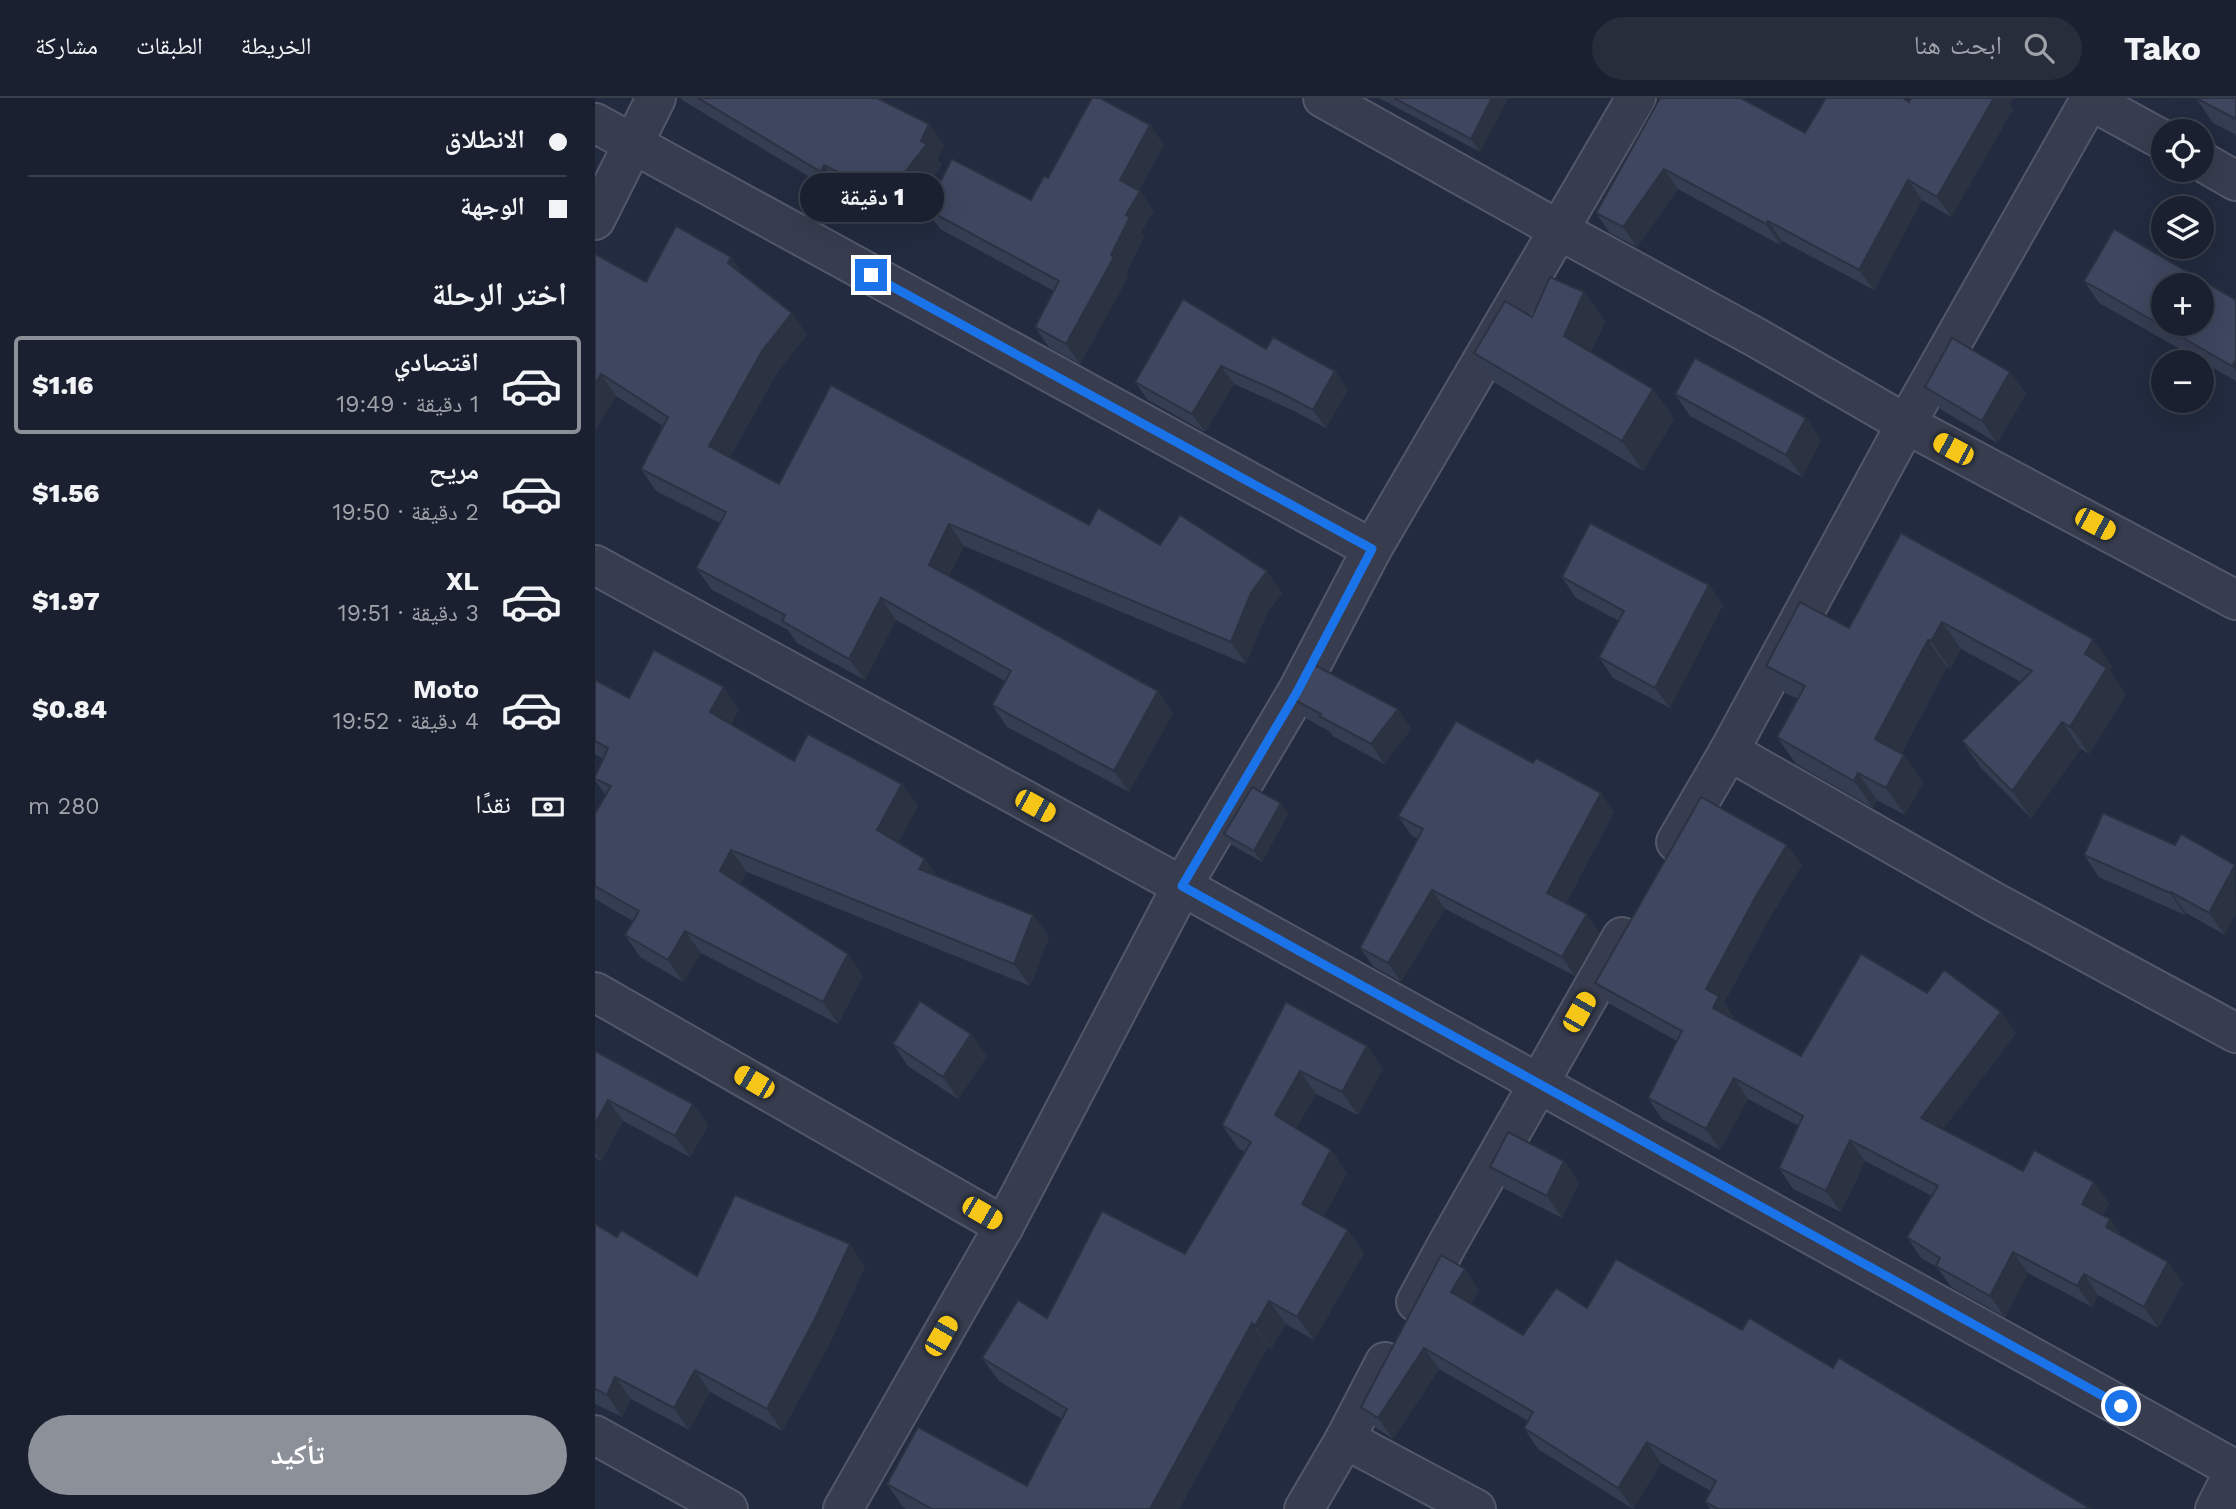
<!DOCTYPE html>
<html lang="ar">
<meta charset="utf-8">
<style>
body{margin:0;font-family:"Work Sans","Noto Naskh Arabic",sans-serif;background:#272d3b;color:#f1f3f6;direction:rtl;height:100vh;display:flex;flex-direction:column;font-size:26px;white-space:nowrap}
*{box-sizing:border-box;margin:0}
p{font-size:23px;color:#9fa3aa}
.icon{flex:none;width:38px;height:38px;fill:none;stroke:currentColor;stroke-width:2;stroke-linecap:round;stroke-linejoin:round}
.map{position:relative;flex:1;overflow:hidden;direction:ltr}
.details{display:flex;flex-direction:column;background:#1a202f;width:595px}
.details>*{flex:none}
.banner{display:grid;align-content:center;height:154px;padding:0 28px;background:#1a202f}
.controls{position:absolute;left:1556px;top:21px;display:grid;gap:14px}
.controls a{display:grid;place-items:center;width:63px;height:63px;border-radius:50%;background:#1a202f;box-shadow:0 7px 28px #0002,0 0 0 2px #383e4b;font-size:35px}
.end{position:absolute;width:32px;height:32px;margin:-16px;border:9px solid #1a73e8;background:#fff;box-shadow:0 0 0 4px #fff}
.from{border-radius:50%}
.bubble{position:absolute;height:49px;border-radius:24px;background:#1a202f;box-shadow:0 7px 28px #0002,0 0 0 2px #383e4b;font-size:23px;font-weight:800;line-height:49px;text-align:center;direction:rtl}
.car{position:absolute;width:21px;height:42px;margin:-21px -10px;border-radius:9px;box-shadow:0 0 5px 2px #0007;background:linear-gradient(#f5c518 24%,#345 0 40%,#f5c518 0 76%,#345 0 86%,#f5c518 0)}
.banner b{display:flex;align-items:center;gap:24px;height:66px;font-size:26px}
.banner b+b{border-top:2px solid #383e4b}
.banner i{width:18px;height:18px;background:#f1f3f6}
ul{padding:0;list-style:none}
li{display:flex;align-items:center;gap:21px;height:98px;margin:0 14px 10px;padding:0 14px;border:4px solid transparent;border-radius:7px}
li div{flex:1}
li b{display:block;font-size:26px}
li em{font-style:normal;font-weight:800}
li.current{border-color:#8c9099}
li>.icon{width:63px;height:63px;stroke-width:1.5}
h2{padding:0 28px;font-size:32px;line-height:84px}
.pay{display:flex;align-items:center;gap:18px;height:77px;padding:0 28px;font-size:26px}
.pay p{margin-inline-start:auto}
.cta{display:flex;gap:14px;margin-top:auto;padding:14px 28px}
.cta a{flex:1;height:80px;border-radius:42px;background:#8c9099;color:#fff;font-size:28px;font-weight:800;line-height:80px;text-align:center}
header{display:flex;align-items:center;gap:42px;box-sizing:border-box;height:98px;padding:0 35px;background:#1a202f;border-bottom:2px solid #383e4b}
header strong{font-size:33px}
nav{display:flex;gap:38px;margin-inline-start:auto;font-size:24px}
.search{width:490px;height:63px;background:#272d3b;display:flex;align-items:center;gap:18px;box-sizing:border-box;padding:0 24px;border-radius:38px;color:#9fa3aa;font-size:26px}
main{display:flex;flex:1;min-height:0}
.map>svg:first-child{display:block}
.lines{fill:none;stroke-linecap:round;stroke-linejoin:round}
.minor-casing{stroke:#52586a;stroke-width:42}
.minor{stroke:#373d4f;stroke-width:38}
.wall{fill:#353d52}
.shaded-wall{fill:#2b3242}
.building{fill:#3e475f;stroke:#2b3242;stroke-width:2;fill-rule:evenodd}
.route{stroke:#1a73e8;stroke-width:9}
</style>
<header>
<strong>Tako</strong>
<div class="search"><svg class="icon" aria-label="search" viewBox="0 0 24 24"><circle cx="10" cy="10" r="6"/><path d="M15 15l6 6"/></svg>ابحث هنا</div>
<nav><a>الخريطة</a><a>الطبقات</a><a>مشاركة</a></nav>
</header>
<main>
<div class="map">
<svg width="1641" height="1411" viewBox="0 0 1641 1411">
<rect width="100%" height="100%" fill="#222b3f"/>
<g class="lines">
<defs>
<g id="minor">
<polyline points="728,0 964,132 1162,240 1311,326 1641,502"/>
<polyline points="1495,2 1568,42"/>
<polyline points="0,25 777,451"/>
<polyline points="1606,63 1641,83"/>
<polyline points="0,122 61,0"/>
<polyline points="0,467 587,788 1641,1372"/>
<polyline points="1134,653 1399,804 1641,935"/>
<polyline points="1081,744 1134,653 1311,326 1496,0"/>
<polyline points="0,894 409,1128"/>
<polyline points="821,1204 853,1145 1027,839"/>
<polyline points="0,1337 133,1411"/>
<polyline points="750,1341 881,1411"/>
<polyline points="248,1411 409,1128 587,788 702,594 777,451 1041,0"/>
<polyline points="709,1411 750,1341 790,1264"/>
<polyline points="1620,1411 1641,1370"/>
</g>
</defs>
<use href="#minor" class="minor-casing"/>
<use href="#minor" class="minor"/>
</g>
<g class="wall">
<polygon points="86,0 282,0 334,26 349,47 342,61 347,67 305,120 244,88 241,95 87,2"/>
<polygon points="784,0 913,0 885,54"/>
<polygon points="1065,0 1210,35 1314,4 1316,0 1419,0 1415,7 1418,11 1356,119 1327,102 1279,192 1187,143 1185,147 1083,91 1042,149 1015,135 1001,115"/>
<polygon points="1601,0 1641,0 1641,37 1618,25"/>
<polygon points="555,27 569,47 544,92 559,113 546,134 549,139 531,175 533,179 485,266 454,249 440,229 459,193 345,131 331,111 436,102 453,80"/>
<polygon points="0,156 51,184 136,159 148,177 197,215 212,237 182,275 135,359 184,386 494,427 565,447 672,473 687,495 671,517 651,566 369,448 354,478 563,593 578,615 534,694 412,629 397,607 410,583 301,522 270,582 202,545 193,532 117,492 101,470 125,425 61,393 46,371 68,328 21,298 0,333"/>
<polygon points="1489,183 1641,202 1641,283 1504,205"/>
<polygon points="989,194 1010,223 996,254 1058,291 1079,321 1048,373 900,285 879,255 937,219"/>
<polygon points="671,251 753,291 731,330 699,313 639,286 610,334 553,302 540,284"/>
<polygon points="1415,274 1431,296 1402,345 1345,311 1330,289"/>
<polygon points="1080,296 1211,320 1226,342 1207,379 1095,318"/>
<polygon points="1306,435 1517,568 1515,573 1531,597 1494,656 1486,651 1436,720 1386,670 1367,643 1426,584 1366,551 1355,571 1352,569 1306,656 1309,657 1328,684 1310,717 1282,702 1278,710 1201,666 1182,639 1203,601 1190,595 1171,568 1254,530"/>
<polygon points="967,479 1114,487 1128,507 1075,610 1018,580 1004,559 1024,523 981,500"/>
<polygon points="0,582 34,600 144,611 136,626 199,663 307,686 323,708 303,744 343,779 438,817 454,839 435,888 152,774 145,786 253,856 268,878 243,926 106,855 88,884 45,859 30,837 38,823 0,801 0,716 11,698 0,682 0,679 8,661 0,656"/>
<polygon points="698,601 803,611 816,631 789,666 738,638 734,633 712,621"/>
<polygon points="686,705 693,716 667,764 637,747 629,736"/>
<polygon points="1019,714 971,805 1005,835 980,878 850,811 806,884 779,869 765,850 823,741 816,737 803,718"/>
<polygon points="1192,747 1207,767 1174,821 1129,905 1139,919 1138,921 1206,958 1332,895 1406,914 1421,935 1348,1031 1428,1073 1514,1105 1508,1117 1515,1121 1527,1138 1588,1185 1563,1230 1503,1197 1497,1209 1433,1175 1410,1219 1356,1189 1342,1169 1326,1160 1312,1139 1337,1098 1270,1063 1246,1114 1198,1091 1184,1070 1204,1028 1153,1001 1125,1052 1067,1021 1053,1000 1082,943 1015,906 1000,885"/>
<polygon points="1580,747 1630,837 1591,815 1590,817 1504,779 1489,757"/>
<polygon points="691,904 772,948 788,971 763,1017 721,996 701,1030 736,1052 752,1075 729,1118 769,1155 719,1242 691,1226 676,1251 673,1248 584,1411 311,1411 308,1409 292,1386 432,1388 467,1321 404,1283 387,1260 452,1220 590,1156 650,1054 643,1050 627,1027"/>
<polygon points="298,946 392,958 363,1001 313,968"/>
<polygon points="0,953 98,1006 113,1027 95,1059 28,1023 6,1063 0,1059"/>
<polygon points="969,1063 984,1085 967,1120 910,1091 895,1069"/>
<polygon points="0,1126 22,1139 102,1178 270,1168 236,1243 187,1333 115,1294 94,1332 36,1301 27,1319 0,1306"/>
<polygon points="884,1192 876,1206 928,1237 992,1210 1147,1232 1238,1270 1496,1411 1115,1411 1110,1404 1116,1393 1066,1365 1038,1411 943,1351 929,1330 933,1323 844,1271 798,1341 781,1330 766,1309"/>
</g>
<g class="shaded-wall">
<polygon points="897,0 913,0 885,54 876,41"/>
<polygon points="1399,0 1419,0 1415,7 1418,11 1356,119 1342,99"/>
<polygon points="334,26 349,47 342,61 347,67 305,120 291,98 326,43"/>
<polygon points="555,27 569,47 539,101 525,82"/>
<polygon points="229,67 244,88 241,95 226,74"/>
<polygon points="1069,71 1083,91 1042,149 1028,129"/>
<polygon points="1313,82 1327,102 1279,192 1264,172"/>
<polygon points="545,93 559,113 546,134 549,139 531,175 533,179 485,266 471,246 531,117"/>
<polygon points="1173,123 1187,143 1185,147 1171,126"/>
<polygon points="136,159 151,181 133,165"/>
<polygon points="989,194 1010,223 989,268 969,238"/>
<polygon points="197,215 212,237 182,275 129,369 114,348 167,253"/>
<polygon points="1641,262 1641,273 1637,268"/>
<polygon points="626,268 639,286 610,334 597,316"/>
<polygon points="740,273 753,291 731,330 718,312"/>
<polygon points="1415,274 1431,296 1402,345 1387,323"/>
<polygon points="6,276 21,298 0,333 0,286"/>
<polygon points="1058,291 1079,321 1048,373 1027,343"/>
<polygon points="1211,320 1226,342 1207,379 1191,357"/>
<polygon points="354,426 369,448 349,489 334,467"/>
<polygon points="672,473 687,495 671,517 651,566 636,544 656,495"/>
<polygon points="1114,487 1128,507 1075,610 1060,590"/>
<polygon points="286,500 301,522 270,582 254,561"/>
<polygon points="1347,524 1366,551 1355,571 1336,543"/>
<polygon points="1498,541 1517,568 1515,573 1531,597 1494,656 1475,629 1490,556"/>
<polygon points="1333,542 1352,569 1299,669 1280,641"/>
<polygon points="129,589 144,611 131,636 115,614"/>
<polygon points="563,593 578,615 534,694 519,673"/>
<polygon points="803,611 816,631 789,666 776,646"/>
<polygon points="1467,624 1486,651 1436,720 1417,693"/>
<polygon points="1309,657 1328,684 1310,717 1291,690"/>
<polygon points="1263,675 1282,702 1278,710 1259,683"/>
<polygon points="307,686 323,708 298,754 282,732"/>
<polygon points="1006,695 1019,714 966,814 952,795"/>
<polygon points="686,705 693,716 667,764 659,753"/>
<polygon points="1192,747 1207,767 1174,821 1129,905 1139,919 1132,931 1118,910 1111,891 1160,800"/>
<polygon points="136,752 152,774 141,795 125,773"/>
<polygon points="330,761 346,782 324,771"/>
<polygon points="1640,767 1641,816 1630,837 1614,815"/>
<polygon points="837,792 850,811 806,884 793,865"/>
<polygon points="1576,794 1591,815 1590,817 1575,795"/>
<polygon points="992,816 1005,835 980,878 967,859"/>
<polygon points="438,817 454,839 435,888 419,866"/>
<polygon points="90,833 106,855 88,884 73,862"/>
<polygon points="253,856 268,878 243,926 228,904"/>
<polygon points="1406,914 1421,935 1341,1041 1326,1020"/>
<polygon points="376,936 392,958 363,1001 348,979"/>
<polygon points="772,948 788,971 763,1017 747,994"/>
<polygon points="705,973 721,996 696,1040 680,1017"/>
<polygon points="1139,980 1153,1001 1125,1052 1111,1031"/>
<polygon points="13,1002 28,1023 6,1063 0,1054 0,1026"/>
<polygon points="98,1006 113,1027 95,1059 80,1038"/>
<polygon points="1255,1042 1270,1063 1246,1114 1231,1093"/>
<polygon points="736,1052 752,1075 723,1129 707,1106"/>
<polygon points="969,1063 984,1085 967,1120 952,1098"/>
<polygon points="1499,1084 1514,1105 1502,1127 1487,1106"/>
<polygon points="1515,1121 1530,1142 1511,1129"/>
<polygon points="753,1132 769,1155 719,1242 702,1219"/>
<polygon points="255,1146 270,1168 236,1243 187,1333 172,1311"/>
<polygon points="1418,1154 1433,1175 1410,1219 1395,1198"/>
<polygon points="1573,1164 1588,1185 1563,1230 1549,1209"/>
<polygon points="870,1171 884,1192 871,1215 856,1194"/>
<polygon points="1489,1176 1503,1197 1497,1209 1482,1188"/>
<polygon points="674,1203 691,1226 676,1251 660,1228"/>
<polygon points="657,1225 673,1248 584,1411 555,1411"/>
<polygon points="829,1250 844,1271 798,1341 783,1320"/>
<polygon points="100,1272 115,1294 94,1332 79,1310"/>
<polygon points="20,1279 36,1301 27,1319 12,1297"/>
<polygon points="1052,1344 1066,1365 1038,1411 1023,1390"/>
</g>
<g class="building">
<polygon points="103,0 282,0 334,26 326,43 332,46 291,98 229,67 226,74"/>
<polygon points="497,0 505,0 555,27 525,82 545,93 531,117 535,119 516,157 519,159 471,246 440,229 464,183 331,111 357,61 436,102 449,78 453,80"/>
<polygon points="799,0 897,0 876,41"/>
<polygon points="1065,0 1146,0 1210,35 1231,0 1308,0 1314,4 1316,0 1399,0 1342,99 1313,82 1264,172 1173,123 1171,126 1069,71 1028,129 1001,115"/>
<polygon points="1601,0 1641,0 1641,21"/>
<polygon points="81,128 136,159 133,165 197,215 167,253 114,348 184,386 236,287 494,427 503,410 565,447 585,417 672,473 656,495 636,544 354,426 334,467 563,593 519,673 397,607 416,573 286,500 254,561 187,523 190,517 101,470 131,414 46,371 73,319 6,276 0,286 0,156 51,184"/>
<path d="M1519 131 1641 202V262L1637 268 1489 183ZM1568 187H1606V226H1568Z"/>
<polygon points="955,179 989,194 969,238 1058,291 1027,343 879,255 910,203 937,219"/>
<polygon points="588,201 671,251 678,239 740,273 718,312 686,295 626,268 597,316 540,284"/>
<polygon points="1357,240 1415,274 1387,323 1330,289"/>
<polygon points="1100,260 1211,320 1191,357 1080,296"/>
<polygon points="995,425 1114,487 1060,590 1004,559 1029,513 967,479"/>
<polygon points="1306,435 1498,541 1490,556 1512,570 1475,629 1467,624 1417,693 1367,643 1437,573 1347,524 1336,543 1333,542 1280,641 1309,657 1291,690 1263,675 1259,683 1182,639 1210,588 1171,568 1205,504 1254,530"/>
<polygon points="59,552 129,589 115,614 199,663 213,636 307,686 282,732 330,761 324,771 438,817 419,866 136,752 125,773 253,856 228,904 90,833 73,862 30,837 44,813 0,788 0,716 16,688 0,681 0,679 13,650 0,643 0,582 34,600"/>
<polygon points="718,566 803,611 776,646 724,618 726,616 698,601"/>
<polygon points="861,623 938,665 941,660 1006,695 952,795 992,816 967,859 837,792 793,865 765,850 828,731 803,718"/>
<polygon points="657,689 686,705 659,753 629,736"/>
<polygon points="1106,699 1192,747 1160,800 1111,891 1124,898 1118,910 1206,958 1266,856 1332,895 1349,872 1406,914 1326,1020 1428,1073 1439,1052 1499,1084 1487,1106 1515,1121 1511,1129 1573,1164 1549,1209 1489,1176 1482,1188 1418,1154 1395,1198 1341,1168 1345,1160 1312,1139 1343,1088 1255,1042 1231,1093 1184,1070 1208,1018 1139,980 1111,1031 1053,1000 1087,933 1000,885"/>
<polygon points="1508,715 1580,747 1586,736 1640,767 1614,815 1576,794 1575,795 1489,757"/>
<polygon points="325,903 376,936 348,979 298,946"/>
<polygon points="691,904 772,948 747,994 705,973 680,1017 736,1052 707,1106 753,1132 702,1219 674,1203 660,1228 657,1225 555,1411 337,1411 292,1386 323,1329 432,1388 472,1311 387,1260 423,1202 452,1220 507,1113 590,1156 656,1044 627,1027"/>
<polygon points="0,953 98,1006 80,1038 13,1002 0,1026"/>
<polygon points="913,1034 969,1063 952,1098 895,1069"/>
<polygon points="140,1097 255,1146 220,1221 172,1311 100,1272 79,1310 20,1279 12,1297 0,1291 0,1126 22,1139 26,1132 102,1178"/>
<polygon points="846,1157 870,1171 856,1194 928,1237 961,1190 992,1210 1021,1161 1147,1232 1154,1220 1238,1270 1244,1260 1496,1411 1123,1411 1110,1404 1121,1383 1052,1344 1023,1390 929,1330 938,1314 829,1250 783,1320 766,1309"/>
</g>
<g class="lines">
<polyline class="route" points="276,177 777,451 702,594 587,788 1526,1308"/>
</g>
</svg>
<div class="controls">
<a><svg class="icon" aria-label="locate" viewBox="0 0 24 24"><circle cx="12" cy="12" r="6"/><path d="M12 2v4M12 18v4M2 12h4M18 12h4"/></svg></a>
<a><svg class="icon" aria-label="layers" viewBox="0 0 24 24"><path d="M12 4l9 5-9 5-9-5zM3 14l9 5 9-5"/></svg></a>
<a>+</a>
<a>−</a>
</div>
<i class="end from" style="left:1526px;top:1308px"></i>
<i class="end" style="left:276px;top:177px"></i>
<div class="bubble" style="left:205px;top:75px;width:144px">1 دقيقة</div>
<i class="car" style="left:1358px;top:351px;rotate:298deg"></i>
<i class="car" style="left:1500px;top:426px;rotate:118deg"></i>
<i class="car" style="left:440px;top:708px;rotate:119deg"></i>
<i class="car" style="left:984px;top:914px;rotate:30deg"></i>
<i class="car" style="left:159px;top:984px;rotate:300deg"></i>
<i class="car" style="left:387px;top:1115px;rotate:120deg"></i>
<i class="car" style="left:346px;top:1238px;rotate:30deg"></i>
</div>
<section class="details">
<div class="banner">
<b><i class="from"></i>الانطلاق</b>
<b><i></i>الوجهة</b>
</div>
<h2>اختر الرحلة</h2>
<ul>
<li class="current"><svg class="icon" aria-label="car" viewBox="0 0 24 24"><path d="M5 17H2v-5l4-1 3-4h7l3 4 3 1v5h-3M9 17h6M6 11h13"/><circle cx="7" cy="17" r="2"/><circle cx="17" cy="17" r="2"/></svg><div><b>اقتصادي</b><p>1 دقيقة · 19:49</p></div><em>$1.16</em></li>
<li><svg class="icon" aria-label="car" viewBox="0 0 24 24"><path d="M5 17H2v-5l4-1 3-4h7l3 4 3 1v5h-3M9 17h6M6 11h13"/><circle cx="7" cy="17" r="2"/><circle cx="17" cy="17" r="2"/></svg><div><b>مريح</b><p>2 دقيقة · 19:50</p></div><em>$1.56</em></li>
<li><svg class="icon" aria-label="car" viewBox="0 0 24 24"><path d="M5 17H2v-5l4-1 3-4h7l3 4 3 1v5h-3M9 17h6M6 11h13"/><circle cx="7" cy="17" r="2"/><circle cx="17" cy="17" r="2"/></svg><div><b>XL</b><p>3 دقيقة · 19:51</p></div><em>$1.97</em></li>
<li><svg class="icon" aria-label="car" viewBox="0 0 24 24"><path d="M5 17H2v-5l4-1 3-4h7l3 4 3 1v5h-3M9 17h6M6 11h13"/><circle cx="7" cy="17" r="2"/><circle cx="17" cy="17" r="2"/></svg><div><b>Moto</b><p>4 دقيقة · 19:52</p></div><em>$0.84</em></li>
</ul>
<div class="pay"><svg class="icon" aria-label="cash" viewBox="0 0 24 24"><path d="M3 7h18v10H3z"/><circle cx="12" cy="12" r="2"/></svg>نقدًا<p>280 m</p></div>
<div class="cta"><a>تأكيد</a></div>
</section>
</main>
